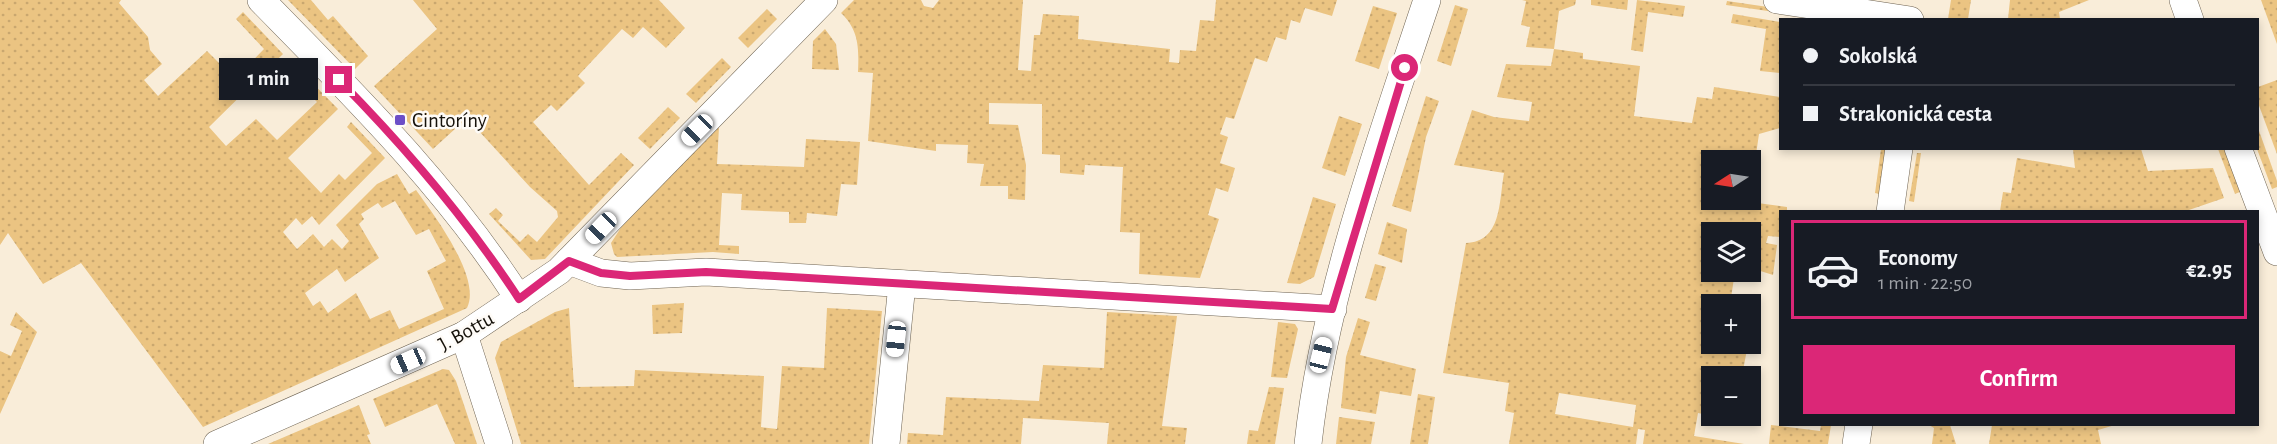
<!DOCTYPE html>
<meta charset="utf-8">
<style>
body{margin:0;font-family:"Alegreya Sans",sans-serif;background:#20242c;color:#f1f3f6;height:100vh;display:flex;flex-direction:column;font-size:22px;white-space:nowrap}
*{box-sizing:border-box;margin:0}
p{font-size:20px;color:#9ea1a6}
.icon{flex:none;width:33px;height:33px;fill:none;stroke:currentColor;stroke-width:2;stroke-linecap:round;stroke-linejoin:round}
.map{position:relative;flex:1;overflow:hidden}
.side{position:absolute;left:1779px;top:210px;width:480px;height:216px;display:flex;flex-direction:column;background:#171b24;border-radius:0px;box-shadow:0 3px 9px #0003}
.side>*{flex:none}
.guide{position:absolute;left:1779px;top:18px;width:480px;height:132px;border-radius:0px;box-shadow:0 3px 9px #0003;display:grid;align-content:center;height:132px;padding:0 24px;background:#171b24}
.needle{width:39px;rotate:258deg}
.tools{position:absolute;left:1701px;top:150px;display:grid;gap:12px}
.tools a{display:grid;place-items:center;width:60px;height:60px;border-radius:0px;background:#171b24;box-shadow:0 3px 9px #0003;font-size:30px}
.end{position:absolute;width:27px;height:27px;margin:-14px;border:8px solid #db2777;background:#fff;box-shadow:0 0 0 3px #fff}
.from{border-radius:50%}
.bubble{position:absolute;height:42px;border-radius:0px;background:#171b24;box-shadow:0 3px 9px #0003;font-size:20px;font-weight:700;line-height:42px;text-align:center}
.car{position:absolute;width:18px;height:36px;margin:-18px -9px;border-radius:8px;box-shadow:0 0 4px 2px #0007;background:linear-gradient(#fff 24%,#345 0 40%,#fff 0 76%,#345 0 86%,#fff 0)}
.guide b{display:flex;align-items:center;gap:21px;height:57px;font-size:22px}
.guide b+b{border-top:2px solid #363941}
.guide i{width:15px;height:15px;background:#f1f3f6}
ul{padding:10px 0 0;list-style:none}
li{display:flex;align-items:center;gap:18px;height:99px;margin:0 12px 9px;padding:0 12px;border:3px solid #363941;border-radius:0px}
li div{flex:1}
li b{display:block;font-size:22px}
li em{font-style:normal;font-weight:700}
li.selected{border-color:#db2777}
li>.icon{width:54px;height:54px;stroke-width:1.5}
.cta{display:flex;gap:12px;margin-top:auto;padding:12px 24px}
.cta a{flex:1;height:69px;border-radius:0px;background:#db2777;color:#fff;font-size:24px;font-weight:700;line-height:69px;text-align:center}
.map>svg:first-child{display:block}
.green{fill:url(#green-dots);fill-rule:evenodd}
.lines{fill:none;stroke-linecap:round;stroke-linejoin:round}
.minor-casing{stroke:#6e6352;stroke-width:28}
.minor{stroke:#fff;stroke-width:27}
.route{stroke:#db2777;stroke-width:8}
.poi-dot{fill:#6c4ec7;stroke:#fefbf7;stroke-width:2}
.labels{text-anchor:middle;stroke-width:5;stroke-linejoin:round;paint-order:stroke}
.poi-label{font-size:21px;fill:#15110a;stroke:#fefbf7;text-anchor:start}
.street-label{font-size:21px;fill:#15110a;stroke:#fefbf7}
</style>
<div class="map">
<svg width="2277" height="444" viewBox="0 0 2277 444">
<defs>
<pattern id="green-dots" width="8" height="8" patternUnits="userSpaceOnUse" patternTransform="scale(1.5)"><rect width="8" height="8" fill="#ebc482"/><path d="M2 2h.1M6 6h.1" fill="none" stroke="#c9a76f" stroke-width="1.8" stroke-linecap="round"/></pattern>
</defs>
<rect width="100%" height="100%" fill="#f9edd9"/>
<g class="green">
<path d="M0 0H121L119 3 148 37 150 50 162 64 144 80 158 96 207 51 235 79 264 49 236 19 243 12 283 54 209 127 226 146 256 119 277 140 317 102 282 66 289 59 338 109 288 158 321 193 339 174 345 180 372 153 347 127 351 122 385 158 319 225 312 216 302 225 296 218 283 232 297 249 313 234 324 247 332 239 342 249 349 241 336 225 377 184 397 174 409 194 416 190C434 215 482 278 467 308L203 427 81 263 43 284 8 233 0 245ZM395 201 416 235 429 229 446 261 427 271 444 309 399 329 390 310 370 319 356 293 328 313 320 301 313 306 305 293 337 269 345 282 379 258 359 224 364 219 361 214 378 203 382 208Z"/>
<polygon points="288,0 311,0 328,20 333,16 368,56 355,69"/>
<polygon points="413,0 659,0 685,28 666,48 643,27 633,38 622,29 578,76 585,83 557,111 551,105 533,122 589,185 621,153 634,165 545,259 531,260 489,214 496,208 503,215 498,221 520,242 528,234 537,242 558,217 557,211 530,187 467,118 433,149 374,86 437,29"/>
<path d="M854 0H921L924 6 933 8 939 0H1023L1018 70 1031 71 1034 35H1040L1043 14 1079 16 1078 39 1170 49 1169 62 1179 63 1180 50 1196 51 1200 20 1214 21 1216 0H1337L1332 16 1305 8 1300 23 1291 20 1286 40 1276 37 1267 62 1255 58 1234 119 1226 117 1220 134 1228 137 1220 163 1235 168 1228 192 1216 188 1208 215 1219 219 1200 278 1139 274 1140 233 1120 232 1123 167 1085 165 1084 175 1060 173V155L1042 154V104L989 103V124L1018 125 1026 165 1025 200 1008 199V186H980L984 164 967 163 968 145 936 144V151L868 141 873 73 858 72C859 48 859 30 841 13Z"/>
<path d="M1522 0H1576L1575 5 1559 11 1554 49 1583 53V59L1640 66 1634 116 1692 123 1697 97 1712 99 1714 87 1780 97V128L1759 134 1754 168 1751 167 1750 160H1712V200H1750V202L1787 207V211L1780 212V237L1768 236 1766 243 1777 245 1773 275 1751 268 1750 232H1712V272H1735L1730 304H1712V344H1748L1742 376H1712L1711 401 1705 400 1703 414 1698 413 1694 436 1744 444H1643L1645 430 1638 429 1636 444H1509L1514 413 1505 411 1509 383 1443 373 1466 243C1502 242 1499 201 1504 173L1454 165 1472 110 1494 117 1529 121 1532 102 1497 97 1506 64 1551 66 1554 49 1526 47 1530 27 1521 25 1526 1ZM1559 393 1636 405 1633 427 1555 414Z"/>
<polygon points="1591,0 1628,0 1627,10 1591,5"/>
<polygon points="1637,0 1685,6 1683,17 1648,12 1643,52 1631,50"/>
<polygon points="1951,0 1971,0 1968,19 1948,19"/>
<polygon points="2010,0 2089,0 2059,12 2060,19 2008,19"/>
<polygon points="2261,0 2277,0 2277,44"/>
<polygon points="1727,1 1852,19 1823,19 1726,5"/>
<polygon points="1455,5 1468,9 1451,66 1437,61"/>
<polygon points="1373,6 1397,13 1379,69 1355,61"/>
<polygon points="767,9 777,19 748,48 738,38"/>
<polygon points="1733,14 1780,22 1780,73 1760,71 1766,29 1731,23"/>
<polygon points="825,29 836,44 839,70 812,69 813,41"/>
<polygon points="722,58 731,67 696,103 686,94"/>
<polygon points="2277,80 2277,154 2258,103 2258,87"/>
<polygon points="1426,96 1439,101 1426,137 1411,212 1392,206"/>
<polygon points="668,107 680,118 650,149 638,138"/>
<polygon points="1339,116 1362,124 1345,176 1322,168"/>
<polygon points="719,127 717,164 804,167 806,139 860,142 857,185 841,184 837,216 807,213 806,223 789,223 789,212 741,210 742,194 722,193 719,245 739,246 739,254 713,252 617,257 614,254 611,243 622,226"/>
<polygon points="2258,128 2277,181 2277,187 2272,189 2257,149"/>
<polygon points="1881,149 1886,149 1879,194 1875,193"/>
<polygon points="2073,149 2141,149 2148,171 2213,168 2224,198 2186,211 2000,211 2003,192 2011,193 2017,158 2075,168"/>
<polygon points="2218,149 2226,149 2242,191 2235,194"/>
<polygon points="1917,153 1921,153 1914,202 1909,201"/>
<polygon points="1313,197 1336,204 1314,277 1300,284 1287,283"/>
<polygon points="1387,222 1407,229 1402,263 1378,254"/>
<polygon points="1375,264 1386,267 1376,301 1365,298"/>
<polygon points="684,303 682,333 653,334 652,305"/>
<polygon points="569,308 574,387 634,386 635,370 764,376 761,427 777,429 782,366 824,368 827,308 882,311 869,444 521,444 495,358 501,342 555,312"/>
<polygon points="16,312 37,332 0,414 0,351 11,356 22,331 10,325"/>
<polygon points="1107,312 1177,316 1162,426 1187,428 1185,444 1107,444 1109,423 1023,418 1021,444 907,444 908,433 943,435 946,397 1039,401 1043,365 1104,368"/>
<polygon points="1358,318 1370,322 1360,355 1416,369 1411,396 1380,391 1376,414 1341,408 1346,357"/>
<polygon points="1278,322 1295,324 1298,329 1287,378 1271,377"/>
<polygon points="443,369 449,370 456,381 477,444 455,444 437,404 385,427 373,399"/>
<polygon points="1269,387 1284,388 1275,444 1247,444 1249,430 1258,431"/>
<polygon points="1418,394 1435,397 1428,444 1410,444"/>
<polygon points="359,405 370,434 367,435 371,444 268,444"/>
<polygon points="1339,417 1375,422 1371,444 1336,444"/>
<polygon points="1771,425 1820,431 1821,425 1831,425 1828,444 1769,444"/>
<polygon points="1929,425 1950,425 1956,444 1932,444 1934,428"/>
<polygon points="1992,425 1992,424 2115,425 2098,430 2101,444 1989,444"/>
</g>
<g class="lines">
<defs>
<g id="minor">
<path d="M261 0C354 95 447 187 519 299"/>
<polyline points="1777,0 1910,20"/>
<polyline points="2183,0 2190,20"/>
<polyline points="2238,148 2277,252"/>
<polyline points="1890,212 1899,148"/>
<polyline points="569,261 601,273 630,276 706,272 1333,309"/>
<polyline points="464,335 499,444"/>
<polyline points="217,444 464,335 559,271 824,0"/>
<polyline points="886,444 902,284"/>
<path d="M1308 444C1324 295 1380 142 1427 0"/>
<polyline points="1856,444 1859,424"/>
</g>
</defs>
<use href="#minor" class="minor-casing"/>
<use href="#minor" class="minor"/>
</g>
<g class="lines">
<path class="route" d="M339 80C406 148 467 219 519 299L569 261 601 273 630 276 706 272 1332 309 1405 68"/>
</g>
<rect class="poi-dot" x="394" y="114" width="12" height="12" rx="3"/>
<g class="labels">
<g class="poi-label">
<text x="412" y="127">Cintoríny</text>
</g>
<g class="street-label">
<text transform="translate(466 331) rotate(-29)" y="7">J. Bottu</text>
</g>
</g>
</svg>
<div class="tools">
<a><svg class="needle" viewBox="-14 -14 28 28"><path d="M0-13l5 13h-10z" fill="#e53935"/><path d="M0 13l5-13h-10z" fill="#9ea1a6"/></svg></a>
<a><svg class="icon" aria-label="layers" viewBox="0 0 24 24"><path d="M12 4l9 5-9 5-9-5zM3 14l9 5 9-5"/></svg></a>
<a>+</a>
<a>−</a>
</div>
<i class="end from" style="left:1405px;top:68px"></i>
<i class="end" style="left:339px;top:80px"></i>
<div class="bubble" style="left:219px;top:58px;width:99px">1 min</div>
<i class="car" style="left:697px;top:130px;rotate:225deg"></i>
<i class="car" style="left:601px;top:228px;rotate:224deg"></i>
<i class="car" style="left:896px;top:339px;rotate:186deg"></i>
<i class="car" style="left:1321px;top:355px;rotate:14deg"></i>
<i class="car" style="left:408px;top:361px;rotate:246deg"></i>
<div class="guide">
<b><i class="from"></i>Sokolská</b>
<b><i></i>Strakonická cesta</b>
</div>
<section class="side">
<ul>
<li class="selected"><svg class="icon" aria-label="car" viewBox="0 0 24 24"><path d="M5 17H2v-5l4-1 3-4h7l3 4 3 1v5h-3M9 17h6M6 11h13"/><circle cx="7" cy="17" r="2"/><circle cx="17" cy="17" r="2"/></svg><div><b>Economy</b><p>1 min · 22:50</p></div><em>€2.95</em></li>
</ul>
<div class="cta"><a>Confirm</a></div>
</section>
</div>
